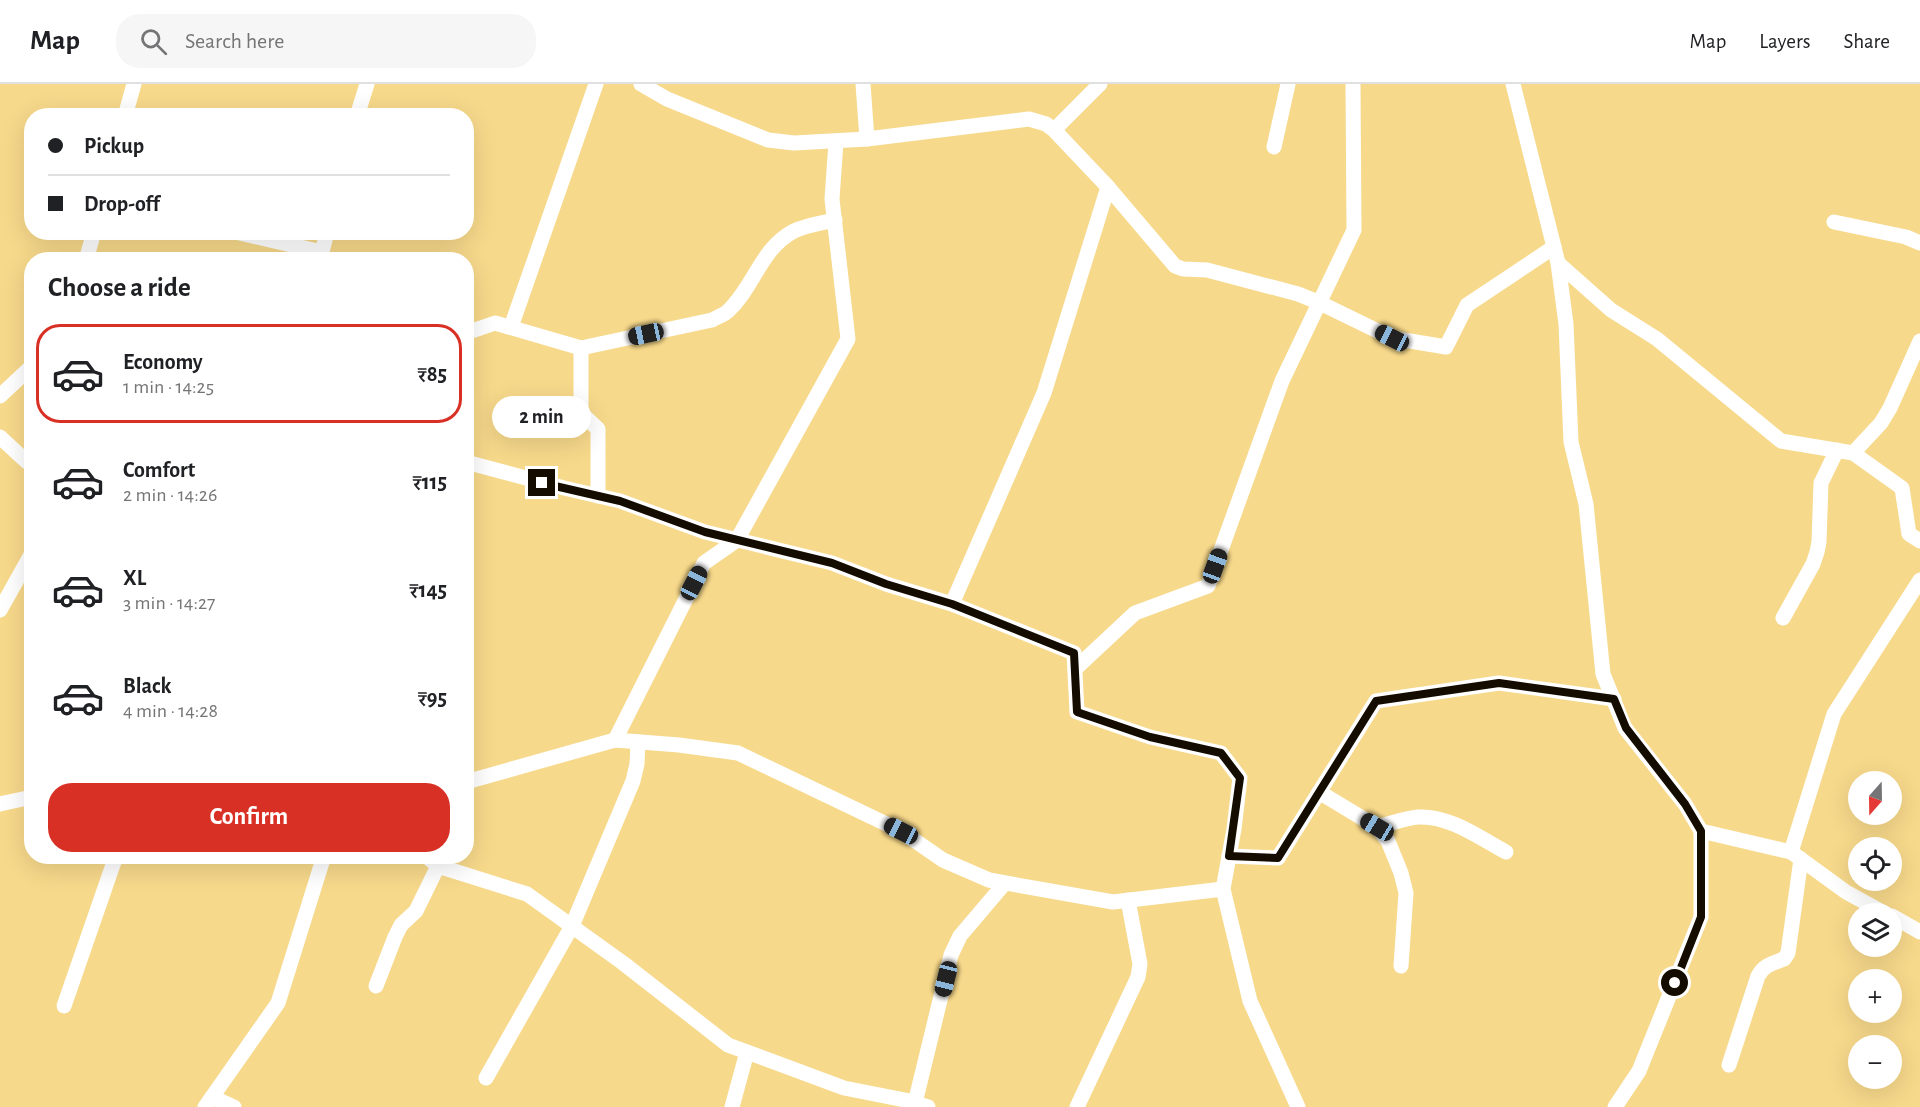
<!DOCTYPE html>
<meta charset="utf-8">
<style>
body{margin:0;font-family:"Alegreya Sans",sans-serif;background:#f6f6f6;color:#202124;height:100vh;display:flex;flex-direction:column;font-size:22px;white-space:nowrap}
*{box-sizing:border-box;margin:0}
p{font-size:20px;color:#757577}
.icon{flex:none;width:33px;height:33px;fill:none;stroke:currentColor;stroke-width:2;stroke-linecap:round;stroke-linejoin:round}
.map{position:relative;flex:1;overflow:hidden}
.sheet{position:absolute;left:24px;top:168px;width:450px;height:612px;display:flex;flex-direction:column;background:#fff;border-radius:24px;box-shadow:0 6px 24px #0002}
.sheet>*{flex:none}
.guide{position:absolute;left:24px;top:24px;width:450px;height:132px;border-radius:24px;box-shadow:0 6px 24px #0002;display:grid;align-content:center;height:132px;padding:0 24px;background:#fff}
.needle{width:39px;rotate:200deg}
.fabs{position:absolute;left:1848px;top:687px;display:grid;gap:12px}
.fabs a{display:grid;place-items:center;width:54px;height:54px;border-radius:50%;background:#fff;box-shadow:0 6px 24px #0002;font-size:30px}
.end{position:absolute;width:27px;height:27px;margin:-14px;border:8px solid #150c00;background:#fff;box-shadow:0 0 0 3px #fff}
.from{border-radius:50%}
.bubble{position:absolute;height:42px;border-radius:21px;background:#fff;box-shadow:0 6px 24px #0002;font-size:20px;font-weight:600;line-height:42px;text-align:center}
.car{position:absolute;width:18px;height:36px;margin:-18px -9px;border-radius:8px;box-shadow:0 0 4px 2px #0007;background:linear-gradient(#222 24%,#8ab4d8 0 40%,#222 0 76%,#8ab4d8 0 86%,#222 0)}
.guide b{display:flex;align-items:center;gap:21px;height:57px;font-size:22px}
.guide b+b{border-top:2px solid #e0e0e0}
.guide i{width:15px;height:15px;background:#202124}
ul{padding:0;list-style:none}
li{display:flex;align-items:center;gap:18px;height:99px;margin:0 12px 9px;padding:0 12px;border:3px solid transparent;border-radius:24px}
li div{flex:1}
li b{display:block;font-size:22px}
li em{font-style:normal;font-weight:600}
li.current{border-color:#d93025}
li>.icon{width:54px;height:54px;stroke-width:1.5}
h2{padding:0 24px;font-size:27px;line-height:72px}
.action{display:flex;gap:12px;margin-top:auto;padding:12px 24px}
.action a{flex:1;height:69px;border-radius:24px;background:#d93025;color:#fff;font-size:24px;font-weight:600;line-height:69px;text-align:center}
header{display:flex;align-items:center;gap:36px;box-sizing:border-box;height:84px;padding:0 30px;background:#fff;border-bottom:2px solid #e0e0e0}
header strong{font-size:28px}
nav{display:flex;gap:33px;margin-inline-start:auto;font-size:21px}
.search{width:420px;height:54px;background:#f6f6f6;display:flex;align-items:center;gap:15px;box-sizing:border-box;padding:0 21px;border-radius:24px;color:#757577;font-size:22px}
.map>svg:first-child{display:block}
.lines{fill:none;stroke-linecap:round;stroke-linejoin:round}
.minor{stroke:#fff;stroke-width:15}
.route{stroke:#150c00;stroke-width:8}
</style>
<header>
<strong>Map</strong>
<div class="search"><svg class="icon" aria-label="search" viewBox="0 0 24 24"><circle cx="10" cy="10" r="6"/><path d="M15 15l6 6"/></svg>Search here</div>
<nav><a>Map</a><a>Layers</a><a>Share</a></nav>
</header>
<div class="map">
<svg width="1920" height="1023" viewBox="0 0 1920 1023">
<rect width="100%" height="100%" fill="#f7d98b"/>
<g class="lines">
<g class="minor">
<polyline points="641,0 667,15 768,56 794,59 867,55 1029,35 1046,40 1054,46 1108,103 1175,182 1183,185 1207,186 1298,210 1318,218 1392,254 1446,263 1467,221 1554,163"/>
<polyline points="863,0 867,55"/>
<polyline points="1513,0 1558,179 1566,240 1571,358 1586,420 1603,590 1625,644 1685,720 1701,747 1791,768"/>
<polyline points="125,32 134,0"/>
<polyline points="357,32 367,0"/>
<polyline points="1054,46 1100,0"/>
<polyline points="1274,63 1288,0"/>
<polyline points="1834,138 1906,153 1920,159"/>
<polyline points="235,148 322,168"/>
<polyline points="86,176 94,148"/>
<polyline points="320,176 327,148"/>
<polyline points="1558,179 1611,226 1657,255 1781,357 1853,369 1902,404 1909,450 1920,457"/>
<polyline points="511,243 596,0"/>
<path d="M466 249 495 239 581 264 712 236C717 233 724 231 728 227 754 203 761 164 794 147 806 141 821 139 835 136"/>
<polyline points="581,264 581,329 598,345 598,412"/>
<polyline points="0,312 32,282"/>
<polyline points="0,353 27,378 32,378"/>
<polyline points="1853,369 1881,339 1890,324 1920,257"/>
<polyline points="466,378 564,404 620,417 705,448 832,479 886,500 952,520 1074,569 1077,628 1150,653 1221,669 1240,694 1234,745 1223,805 1250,917 1298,1023"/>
<polyline points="952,520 1044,309 1108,103"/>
<polyline points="0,526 32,469"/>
<polyline points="1783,534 1813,480 1817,468 1819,458 1821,399 1837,366"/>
<polyline points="1075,585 1135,529 1208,502 1282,297 1354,146 1353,0"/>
<polyline points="615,656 704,479 737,456 848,255 832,115 836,58"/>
<polyline points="466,698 615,656 679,661 738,669 901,747 943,776 989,796 1113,818 1223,805"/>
<polyline points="1319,708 1377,743 1388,757 1401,789 1406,809 1401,882"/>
<polyline points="0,720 32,713"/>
<path d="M1377 743C1390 740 1405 734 1418 733 1449 731 1480 754 1506 768"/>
<polyline points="426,772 438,782 527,810 623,879 728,961 844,1004 905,1016 928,1023"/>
<polyline points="1229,772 1278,774 1376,617 1499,599 1614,615"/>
<polyline points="1886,830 1846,808 1791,768 1834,630 1920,496"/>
<polyline points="1892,832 1920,848"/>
<polyline points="376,902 395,853 401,841 416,827 438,782"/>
<polyline points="64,922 116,772"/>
<path d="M1729 981 1758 892C1764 881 1773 879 1784 875L1788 869 1801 775"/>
<polyline points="486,994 572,842 633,697 637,680 638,658"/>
<polyline points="212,1013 234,1023"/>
<polyline points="915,1019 951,871 960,852 1005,799"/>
<polyline points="205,1023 278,919 324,772"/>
<polyline points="732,1023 747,968"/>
<polyline points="1077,1023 1138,893 1140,880 1128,816"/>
<polyline points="1615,1023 1639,987 1701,833 1701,747"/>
</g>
</g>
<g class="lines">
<polyline class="route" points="542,399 620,417 705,448 832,479 886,500 952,520 1074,569 1077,628 1150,653 1221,669 1240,694 1229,772 1278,774 1376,617 1499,599 1614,615 1626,644 1685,720 1701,747 1701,833 1675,899"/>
</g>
</svg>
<div class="fabs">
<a><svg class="needle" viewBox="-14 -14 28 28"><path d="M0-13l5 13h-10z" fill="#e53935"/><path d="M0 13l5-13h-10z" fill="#757577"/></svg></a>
<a><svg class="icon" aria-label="locate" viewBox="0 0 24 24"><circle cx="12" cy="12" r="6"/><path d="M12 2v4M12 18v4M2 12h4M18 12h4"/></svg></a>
<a><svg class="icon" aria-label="layers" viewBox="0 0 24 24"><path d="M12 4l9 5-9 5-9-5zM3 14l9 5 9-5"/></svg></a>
<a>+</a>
<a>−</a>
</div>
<i class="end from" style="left:1675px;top:899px"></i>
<i class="end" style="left:542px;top:399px"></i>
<div class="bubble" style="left:492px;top:312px;width:99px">2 min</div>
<i class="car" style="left:646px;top:250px;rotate:258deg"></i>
<i class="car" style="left:1392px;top:254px;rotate:297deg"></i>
<i class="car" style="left:1215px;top:482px;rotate:20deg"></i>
<i class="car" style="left:694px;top:499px;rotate:27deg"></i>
<i class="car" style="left:1377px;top:743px;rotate:301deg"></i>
<i class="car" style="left:901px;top:747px;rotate:297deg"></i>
<i class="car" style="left:946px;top:895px;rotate:194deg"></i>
<div class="guide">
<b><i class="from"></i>Pickup</b>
<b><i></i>Drop-off</b>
</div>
<section class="sheet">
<h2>Choose a ride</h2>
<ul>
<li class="current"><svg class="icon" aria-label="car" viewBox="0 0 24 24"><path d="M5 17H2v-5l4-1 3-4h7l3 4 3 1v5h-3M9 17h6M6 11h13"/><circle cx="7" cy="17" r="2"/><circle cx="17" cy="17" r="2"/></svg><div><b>Economy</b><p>1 min · 14:25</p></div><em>₹85</em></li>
<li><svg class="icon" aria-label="car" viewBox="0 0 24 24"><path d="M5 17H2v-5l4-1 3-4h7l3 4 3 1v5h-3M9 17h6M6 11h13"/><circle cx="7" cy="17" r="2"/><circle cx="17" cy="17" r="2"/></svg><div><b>Comfort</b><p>2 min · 14:26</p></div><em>₹115</em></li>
<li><svg class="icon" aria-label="car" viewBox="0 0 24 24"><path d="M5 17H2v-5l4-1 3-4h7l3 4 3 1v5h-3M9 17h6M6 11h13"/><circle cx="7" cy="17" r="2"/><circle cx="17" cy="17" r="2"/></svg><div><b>XL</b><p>3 min · 14:27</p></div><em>₹145</em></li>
<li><svg class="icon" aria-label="car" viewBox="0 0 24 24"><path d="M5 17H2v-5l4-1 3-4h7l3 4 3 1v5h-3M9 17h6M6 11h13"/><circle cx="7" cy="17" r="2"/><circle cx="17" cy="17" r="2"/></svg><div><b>Black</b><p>4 min · 14:28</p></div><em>₹95</em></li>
</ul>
<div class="action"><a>Confirm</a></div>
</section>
</div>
